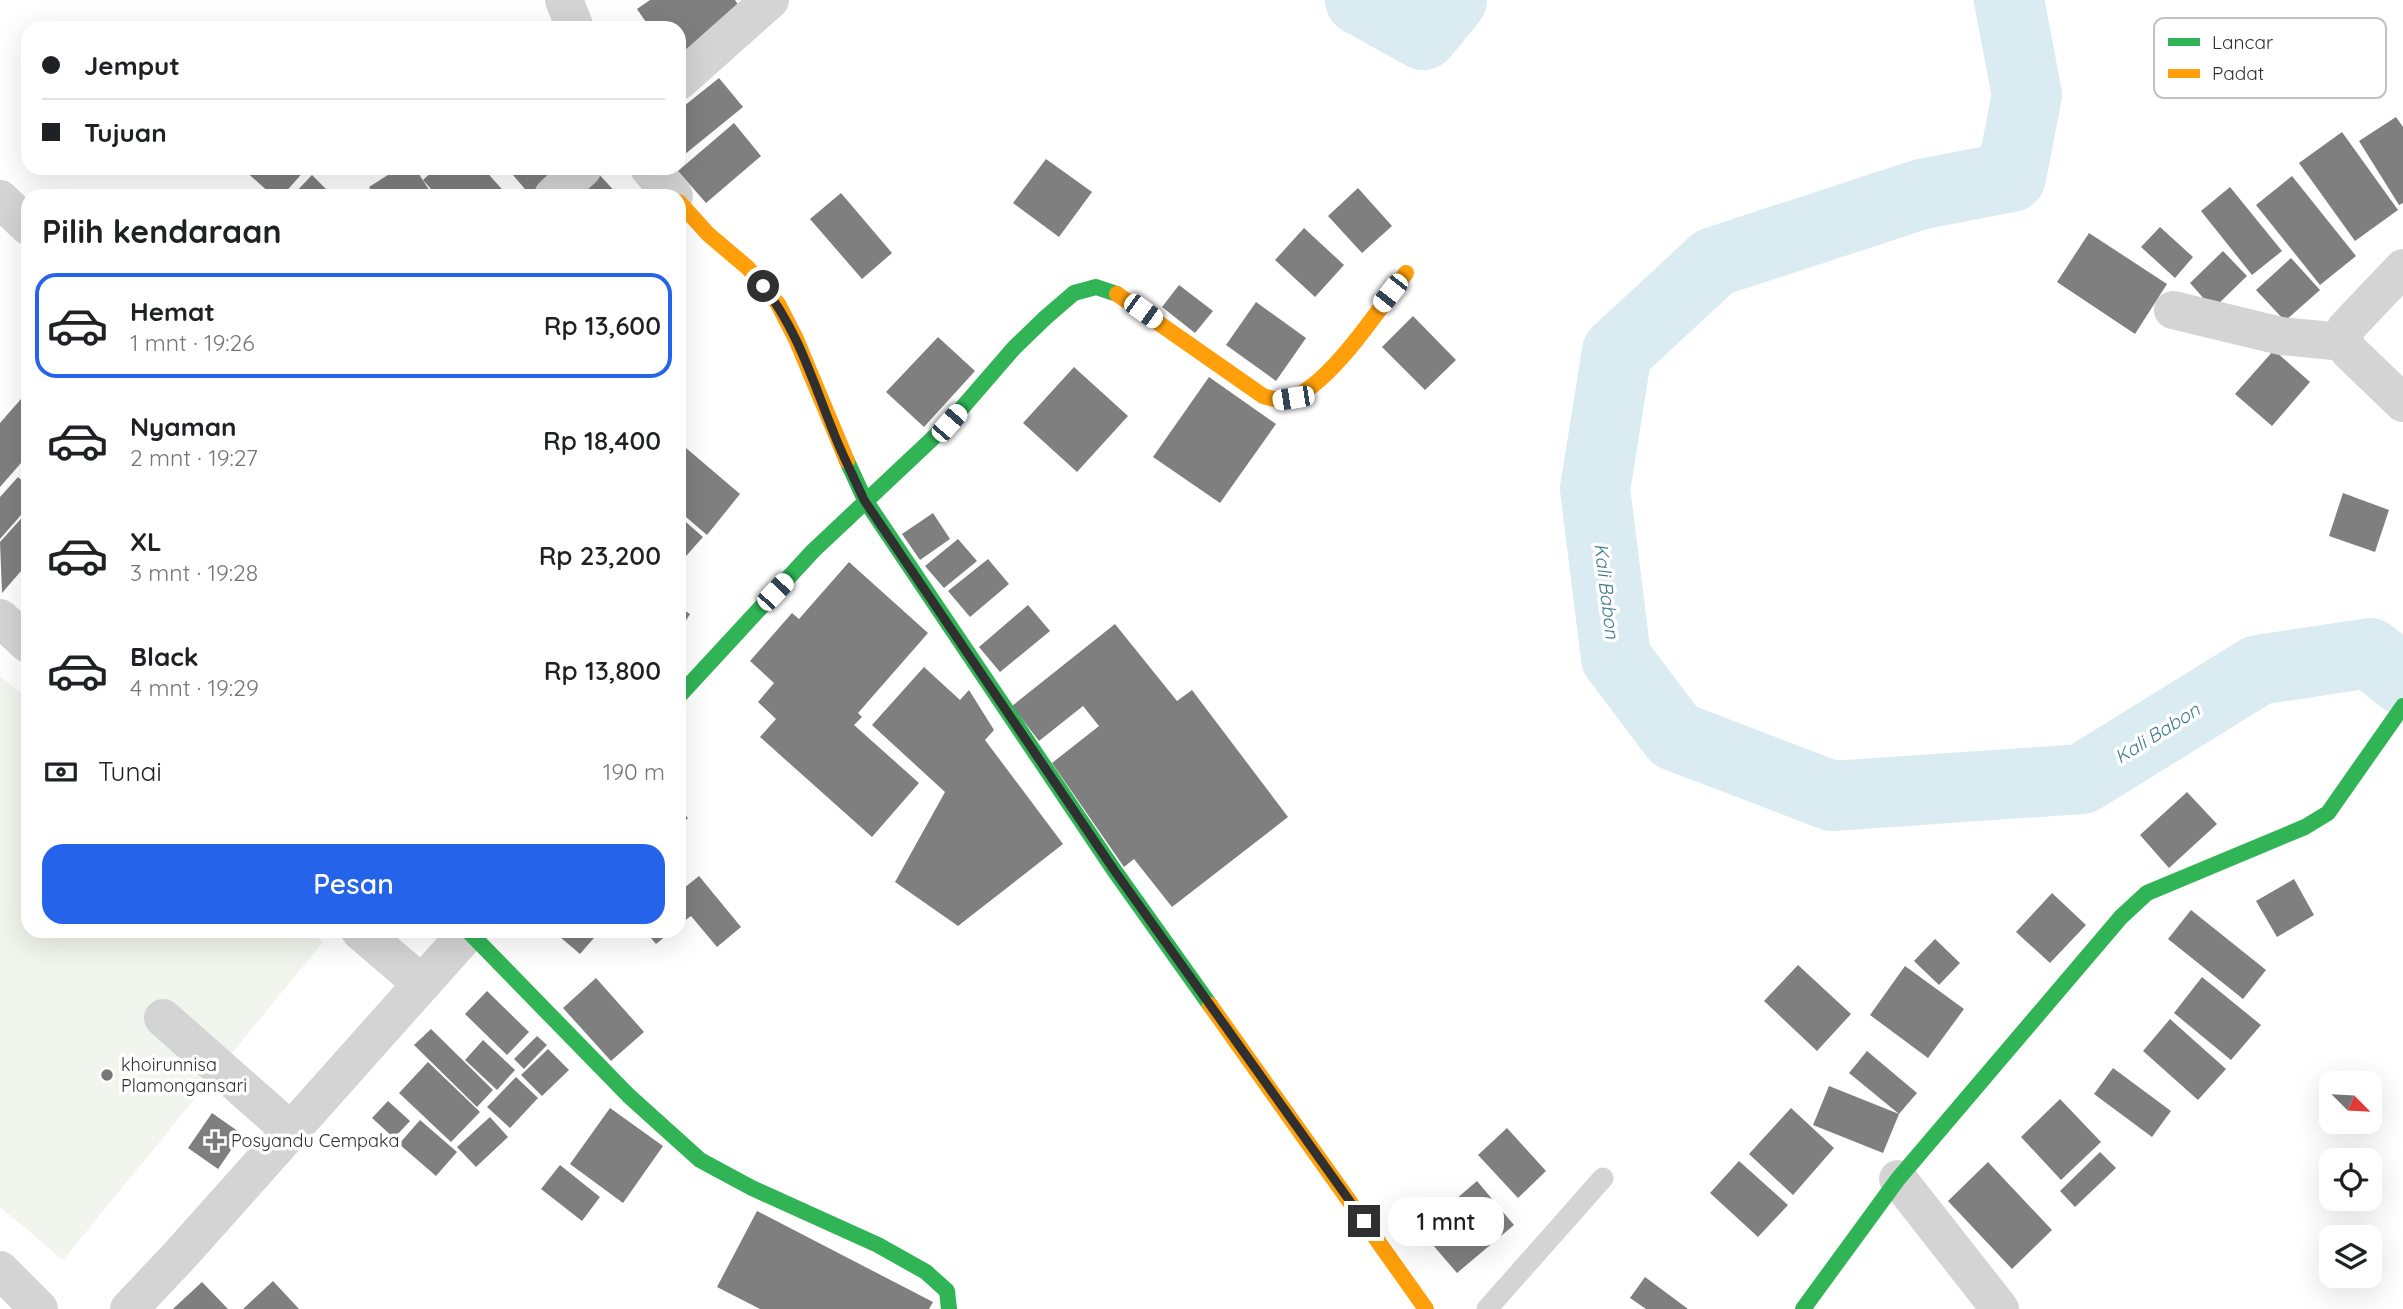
<!DOCTYPE html>
<html lang="id">
<meta charset="utf-8">
<style>
body{margin:0;font-family:Quicksand,sans-serif;background:#f6f6f6;color:#202124;height:100vh;display:flex;flex-direction:column;font-size:26px;white-space:nowrap}
*{box-sizing:border-box;margin:0}
p{font-size:23px;color:#757577}
.icon{flex:none;width:38px;height:38px;fill:none;stroke:currentColor;stroke-width:2;stroke-linecap:round;stroke-linejoin:round}
.map{position:relative;flex:1;overflow:hidden}
.panel{position:absolute;left:21px;top:189px;width:665px;height:749px;display:flex;flex-direction:column;background:#fff;border-radius:21px;box-shadow:0 7px 28px #0002}
.panel>*{flex:none}
.banner{position:absolute;left:21px;top:21px;width:665px;height:154px;border-radius:21px;box-shadow:0 7px 28px #0002;display:grid;align-content:center;height:154px;padding:0 21px;background:#fff}
.needle{width:46px;rotate:114deg}
.tools{position:absolute;left:2319px;top:1071px;display:grid;gap:14px}
.tools a{display:grid;place-items:center;width:63px;height:63px;border-radius:14px;background:#fff;box-shadow:0 7px 28px #0002;font-size:35px}
.end{position:absolute;width:32px;height:32px;margin:-16px;border:9px solid #303030;background:#fff;box-shadow:0 0 0 4px #fff}
.from{border-radius:50%}
.bubble{position:absolute;height:49px;border-radius:21px;background:#fff;box-shadow:0 7px 28px #0002;font-size:23px;font-weight:600;line-height:49px;text-align:center}
.car{position:absolute;width:21px;height:42px;margin:-21px -10px;border-radius:9px;box-shadow:0 0 5px 2px #0007;background:linear-gradient(#fff 24%,#345 0 40%,#fff 0 76%,#345 0 86%,#fff 0)}
.banner b{display:flex;align-items:center;gap:24px;height:66px;font-size:26px}
.banner b+b{border-top:2px solid #e0e0e0}
.banner i{width:18px;height:18px;background:#202124}
ul{padding:0;list-style:none}
li{display:flex;align-items:center;gap:21px;height:105px;margin:0 14px 10px;padding:0 7px;border:4px solid transparent;border-radius:21px}
li div{flex:1}
li b{display:block;font-size:26px}
li em{font-style:normal;font-weight:600}
li.selected{border-color:#2563eb}
li>.icon{width:63px;height:63px;stroke-width:1.5}
h2{padding:0 21px;font-size:32px;line-height:84px}
.pay{display:flex;align-items:center;gap:18px;height:77px;padding:0 21px;font-size:26px}
.pay p{margin-inline-start:auto}
.cta{display:flex;gap:14px;margin-top:auto;padding:14px 21px}
.cta a{flex:1;height:80px;border-radius:21px;background:#2563eb;color:#fff;font-size:28px;font-weight:600;line-height:80px;text-align:center}
.map>svg:first-child{display:block}
.green{fill:#f2f5ed}
.lines{fill:none;stroke-linecap:round;stroke-linejoin:round}
.river{stroke:#dbebf2;stroke-width:70}
.building{fill:#7f7f7f}
.lane{stroke:#d4d4d4;stroke-width:21}
.street{stroke:#d4d4d4;stroke-width:38}
.fast{stroke:#30b455;stroke-width:16}
.slow{stroke:#ff9f0a;stroke-width:16}
.route{stroke:#303030;stroke-width:9}
.poi-dot{fill:#787878;stroke:#fff;stroke-width:2.5}
.labels{text-anchor:middle;stroke-width:7;stroke-linejoin:round;paint-order:stroke}
.poi-label{font-size:18px;fill:#303030;stroke:#fff;text-anchor:start}
.water-label{font-size:19px;font-style:italic;fill:#3e7b92;stroke:#fff}
.key{fill:#fff;stroke:#c1c1c1;stroke-width:2}
.key-label{font-size:19px;fill:#303030}
</style>
<div class="map">
<svg width="2403" height="1309" viewBox="0 0 2403 1309">
<rect width="100%" height="100%" fill="#fff"/>
<polygon class="green" points="0,676 28,699 28,931 310,931 323,942 63,1260 0,1207"/>
<g class="lines">
<g class="river">
<polyline points="1360,0 1423,35 1452,0"/>
<polyline points="2009,0 2027,95 2011,177 1922,194 1714,262 1617,352 1595,489 1616,658 1675,736 1832,796 2082,779 2258,670 2370,653 2403,680"/>
</g>
</g>
<g class="building">
<polygon points="650,0 735,0 745,15 679,59 679,28 650,28 637,9"/>
<polygon points="719,78 743,107 679,159 679,110"/>
<polygon points="2396,117 2403,127 2403,203 2399,205 2359,141"/>
<polygon points="734,123 761,156 706,203 678,171"/>
<polygon points="2342,132 2398,210 2355,241 2299,163"/>
<polygon points="1046,159 1092,192 1059,237 1013,203"/>
<polygon points="242,168 307,168 282,196 273,196"/>
<polygon points="399,168 415,168 433,196 375,196 369,187"/>
<polygon points="436,168 483,168 508,196 437,196 423,180"/>
<polygon points="507,168 568,168 536,196 531,196"/>
<polygon points="596,171 619,196 569,196"/>
<polygon points="312,175 329,192 326,196 292,196"/>
<polygon points="2292,176 2356,256 2320,285 2256,205"/>
<polygon points="2230,187 2282,251 2252,275 2201,211"/>
<polygon points="1358,188 1392,226 1362,253 1328,216"/>
<polygon points="841,193 892,253 862,279 810,219"/>
<polygon points="2160,227 2193,257 2175,278 2141,247"/>
<polygon points="1304,228 1344,265 1315,297 1275,260"/>
<polygon points="2089,233 2167,284 2135,334 2057,282"/>
<polygon points="2223,251 2247,276 2213,309 2190,283"/>
<polygon points="2291,258 2320,290 2285,321 2256,290"/>
<polygon points="1179,285 1213,311 1195,333 1162,307"/>
<polygon points="1256,302 1306,338 1276,381 1226,345"/>
<polygon points="1413,316 1456,360 1425,390 1382,347"/>
<polygon points="938,337 975,371 924,427 886,392"/>
<polygon points="2274,350 2310,382 2272,426 2235,394"/>
<polygon points="1074,367 1128,416 1077,472 1023,423"/>
<polygon points="1209,377 1276,424 1220,503 1153,457"/>
<polygon points="28,391 28,455 0,487 0,423"/>
<polygon points="679,442 740,494 707,535 679,511"/>
<polygon points="18,477 28,486 28,507 0,539 0,497"/>
<polygon points="2343,493 2389,510 2375,552 2329,536"/>
<polygon points="28,511 28,563 2,593 0,542"/>
<polygon points="933,513 950,539 920,560 902,534"/>
<polygon points="679,516 703,537 679,564"/>
<polygon points="958,539 977,561 944,588 925,566"/>
<polygon points="988,559 1009,584 970,617 948,591"/>
<polygon points="849,562 928,633 858,713 862,717 854,725 919,783 872,837 760,737 776,719 758,702 774,683 750,661 792,613 799,619"/>
<polygon points="1028,605 1050,631 1000,672 979,647"/>
<polygon points="679,607 690,614 679,632"/>
<polygon points="1115,624 1177,701 1192,690 1288,817 1172,907 1134,859 1124,867 1052,763 1099,726 1083,706 1039,741 1012,706"/>
<polygon points="924,667 960,700 969,690 994,730 985,740 1063,844 958,926 895,882 945,792 872,725"/>
<polygon points="2187,792 2217,824 2169,868 2140,835"/>
<polygon points="679,808 688,818 679,827"/>
<polygon points="699,876 741,927 717,947 691,916 679,925 679,892"/>
<polygon points="2294,879 2314,915 2277,937 2256,901"/>
<polygon points="2052,893 2086,925 2050,963 2016,932"/>
<polygon points="2191,910 2266,970 2243,999 2168,939"/>
<polygon points="553,931 600,931 580,954"/>
<polygon points="645,931 672,931 656,944"/>
<polygon points="1935,939 1960,963 1939,985 1914,961"/>
<polygon points="1798,965 1851,1014 1817,1051 1764,1001"/>
<polygon points="1905,966 1964,1009 1928,1058 1870,1015"/>
<polygon points="2202,977 2261,1025 2231,1060 2174,1013"/>
<polygon points="596,978 644,1032 611,1061 563,1008"/>
<polygon points="487,991 529,1032 507,1055 465,1014"/>
<polygon points="2170,1019 2226,1069 2198,1100 2143,1051"/>
<polygon points="431,1029 493,1090 477,1107 414,1045"/>
<polygon points="537,1036 547,1045 524,1069 514,1059"/>
<polygon points="483,1040 515,1070 497,1090 465,1060"/>
<polygon points="548,1049 569,1070 542,1096 521,1075"/>
<polygon points="1867,1051 1917,1093 1899,1114 1849,1073"/>
<polygon points="428,1062 480,1112 451,1142 399,1093"/>
<polygon points="2113,1068 2171,1111 2152,1137 2094,1094"/>
<polygon points="516,1077 538,1098 510,1128 487,1107"/>
<polygon points="1829,1086 1899,1114 1883,1153 1813,1125"/>
<polygon points="2060,1099 2101,1142 2061,1180 2021,1137"/>
<polygon points="388,1101 410,1121 394,1138 372,1118"/>
<polygon points="610,1108 663,1146 623,1203 570,1164"/>
<polygon points="1791,1108 1834,1148 1793,1195 1749,1154"/>
<polygon points="212,1113 242,1134 218,1169 188,1148"/>
<polygon points="490,1117 508,1137 476,1167 457,1147"/>
<polygon points="420,1120 457,1152 436,1176 399,1144"/>
<polygon points="1507,1128 1546,1171 1518,1198 1478,1155"/>
<polygon points="2100,1152 2116,1168 2075,1207 2060,1191"/>
<polygon points="1739,1161 1788,1205 1758,1237 1710,1193"/>
<polygon points="1988,1162 2052,1230 2012,1269 1948,1201"/>
<polygon points="560,1165 600,1197 582,1221 541,1189"/>
<polygon points="1477,1181 1514,1225 1457,1273 1420,1230"/>
<polygon points="757,1211 933,1302 929,1309 760,1309 717,1287"/>
<polygon points="1645,1277 1688,1309 1646,1309 1630,1298"/>
<polygon points="273,1281 299,1309 243,1309"/>
<polygon points="202,1282 228,1309 173,1309 175,1307"/>
</g>
<g class="lines">
<polyline class="lane" points="1487,1309 1603,1178"/>
<g class="street">
<polyline points="564,0 575,28"/>
<polyline points="679,81 770,0"/>
<polyline points="649,168 674,196"/>
<polyline points="553,196 583,168"/>
<polyline points="0,199 28,226"/>
<polyline points="2403,268 2346,328 2344,342 2349,351 2403,403"/>
<polyline points="2173,310 2281,336 2344,342"/>
<polyline points="0,618 28,644"/>
<polyline points="360,931 422,984"/>
<polyline points="163,1018 291,1131"/>
<polyline points="1898,1179 2000,1309"/>
<polyline points="0,1270 39,1309"/>
<polyline points="129,1309 181,1254 469,931"/>
</g>
<g class="fast">
<polyline points="847,461 865,500 1114,870 1210,1005"/>
<polyline points="679,696 813,551 949,423 1014,348 1045,318 1074,293 1096,287 1117,294"/>
<polyline points="468,931 629,1096 700,1160 752,1188 878,1245 926,1272 947,1291 949,1309"/>
<polyline points="1803,1309 1898,1179 2121,917 2147,893 2305,827 2328,813 2403,706"/>
</g>
<g class="slow">
<polyline points="679,202 708,234 748,268 778,304 796,339 847,461"/>
<path d="M1117 294 1263 396C1272 399 1280 401 1289 399 1329 387 1381 306 1406 273"/>
<polyline points="1210,1005 1426,1309"/>
</g>
</g>
<g class="lines">
<path class="route" d="M763 286C797 328 813 382 833 431 842 455 854 477 864 500L1114 870 1364 1221"/>
</g>
<g class="poi-dot">
<circle cx="107" cy="1075" r="7"/>
<path d="M211.5 1130.5h7v7h7v7h-7v7h-7v-7h-7v-7h7z"/>
</g>
<g class="labels">
<g class="poi-label">
<text x="121" y="1071">khoirunnisa<tspan x="121" dy="21">Plamongansari</tspan></text>
<text x="231" y="1147">Posyandu Cempaka</text>
</g>
<g class="water-label">
<text transform="translate(1607 591) rotate(83)" y="7">Kali Babon</text>
<text transform="translate(2157 733) rotate(-32)" y="7">Kali Babon</text>
</g>
</g>
<rect x="2154" y="18" width="232" height="80" rx="10" class="key"/>
<rect x="2168" y="38" width="32" height="8" fill="#30b455"/>
<rect x="2168" y="69" width="32" height="9" fill="#ff9f0a"/>
<g class="key-label">
<text x="2212" y="49">Lancar</text>
<text x="2212" y="80">Padat</text>
</g>
</svg>
<div class="tools">
<a><svg class="needle" viewBox="-14 -14 28 28"><path d="M0-13l5 13h-10z" fill="#e53935"/><path d="M0 13l5-13h-10z" fill="#757577"/></svg></a>
<a><svg class="icon" aria-label="locate" viewBox="0 0 24 24"><circle cx="12" cy="12" r="6"/><path d="M12 2v4M12 18v4M2 12h4M18 12h4"/></svg></a>
<a><svg class="icon" aria-label="layers" viewBox="0 0 24 24"><path d="M12 4l9 5-9 5-9-5zM3 14l9 5 9-5"/></svg></a>
</div>
<i class="end from" style="left:763px;top:286px"></i>
<i class="end" style="left:1364px;top:1221px"></i>
<div class="bubble" style="left:1388px;top:1197px;width:116px">1 mnt</div>
<i class="car" style="left:1390px;top:293px;rotate:218deg"></i>
<i class="car" style="left:1143px;top:311px;rotate:126deg"></i>
<i class="car" style="left:1293px;top:398px;rotate:261deg"></i>
<i class="car" style="left:949px;top:423px;rotate:41deg"></i>
<i class="car" style="left:775px;top:592px;rotate:43deg"></i>
<div class="banner">
<b><i class="from"></i>Jemput</b>
<b><i></i>Tujuan</b>
</div>
<section class="panel">
<h2>Pilih kendaraan</h2>
<ul>
<li class="selected"><svg class="icon" aria-label="car" viewBox="0 0 24 24"><path d="M5 17H2v-5l4-1 3-4h7l3 4 3 1v5h-3M9 17h6M6 11h13"/><circle cx="7" cy="17" r="2"/><circle cx="17" cy="17" r="2"/></svg><div><b>Hemat</b><p>1 mnt · 19:26</p></div><em>Rp 13,600</em></li>
<li><svg class="icon" aria-label="car" viewBox="0 0 24 24"><path d="M5 17H2v-5l4-1 3-4h7l3 4 3 1v5h-3M9 17h6M6 11h13"/><circle cx="7" cy="17" r="2"/><circle cx="17" cy="17" r="2"/></svg><div><b>Nyaman</b><p>2 mnt · 19:27</p></div><em>Rp 18,400</em></li>
<li><svg class="icon" aria-label="car" viewBox="0 0 24 24"><path d="M5 17H2v-5l4-1 3-4h7l3 4 3 1v5h-3M9 17h6M6 11h13"/><circle cx="7" cy="17" r="2"/><circle cx="17" cy="17" r="2"/></svg><div><b>XL</b><p>3 mnt · 19:28</p></div><em>Rp 23,200</em></li>
<li><svg class="icon" aria-label="car" viewBox="0 0 24 24"><path d="M5 17H2v-5l4-1 3-4h7l3 4 3 1v5h-3M9 17h6M6 11h13"/><circle cx="7" cy="17" r="2"/><circle cx="17" cy="17" r="2"/></svg><div><b>Black</b><p>4 mnt · 19:29</p></div><em>Rp 13,800</em></li>
</ul>
<div class="pay"><svg class="icon" aria-label="cash" viewBox="0 0 24 24"><path d="M3 7h18v10H3z"/><circle cx="12" cy="12" r="2"/></svg>Tunai<p>190 m</p></div>
<div class="cta"><a>Pesan</a></div>
</section>
</div>
